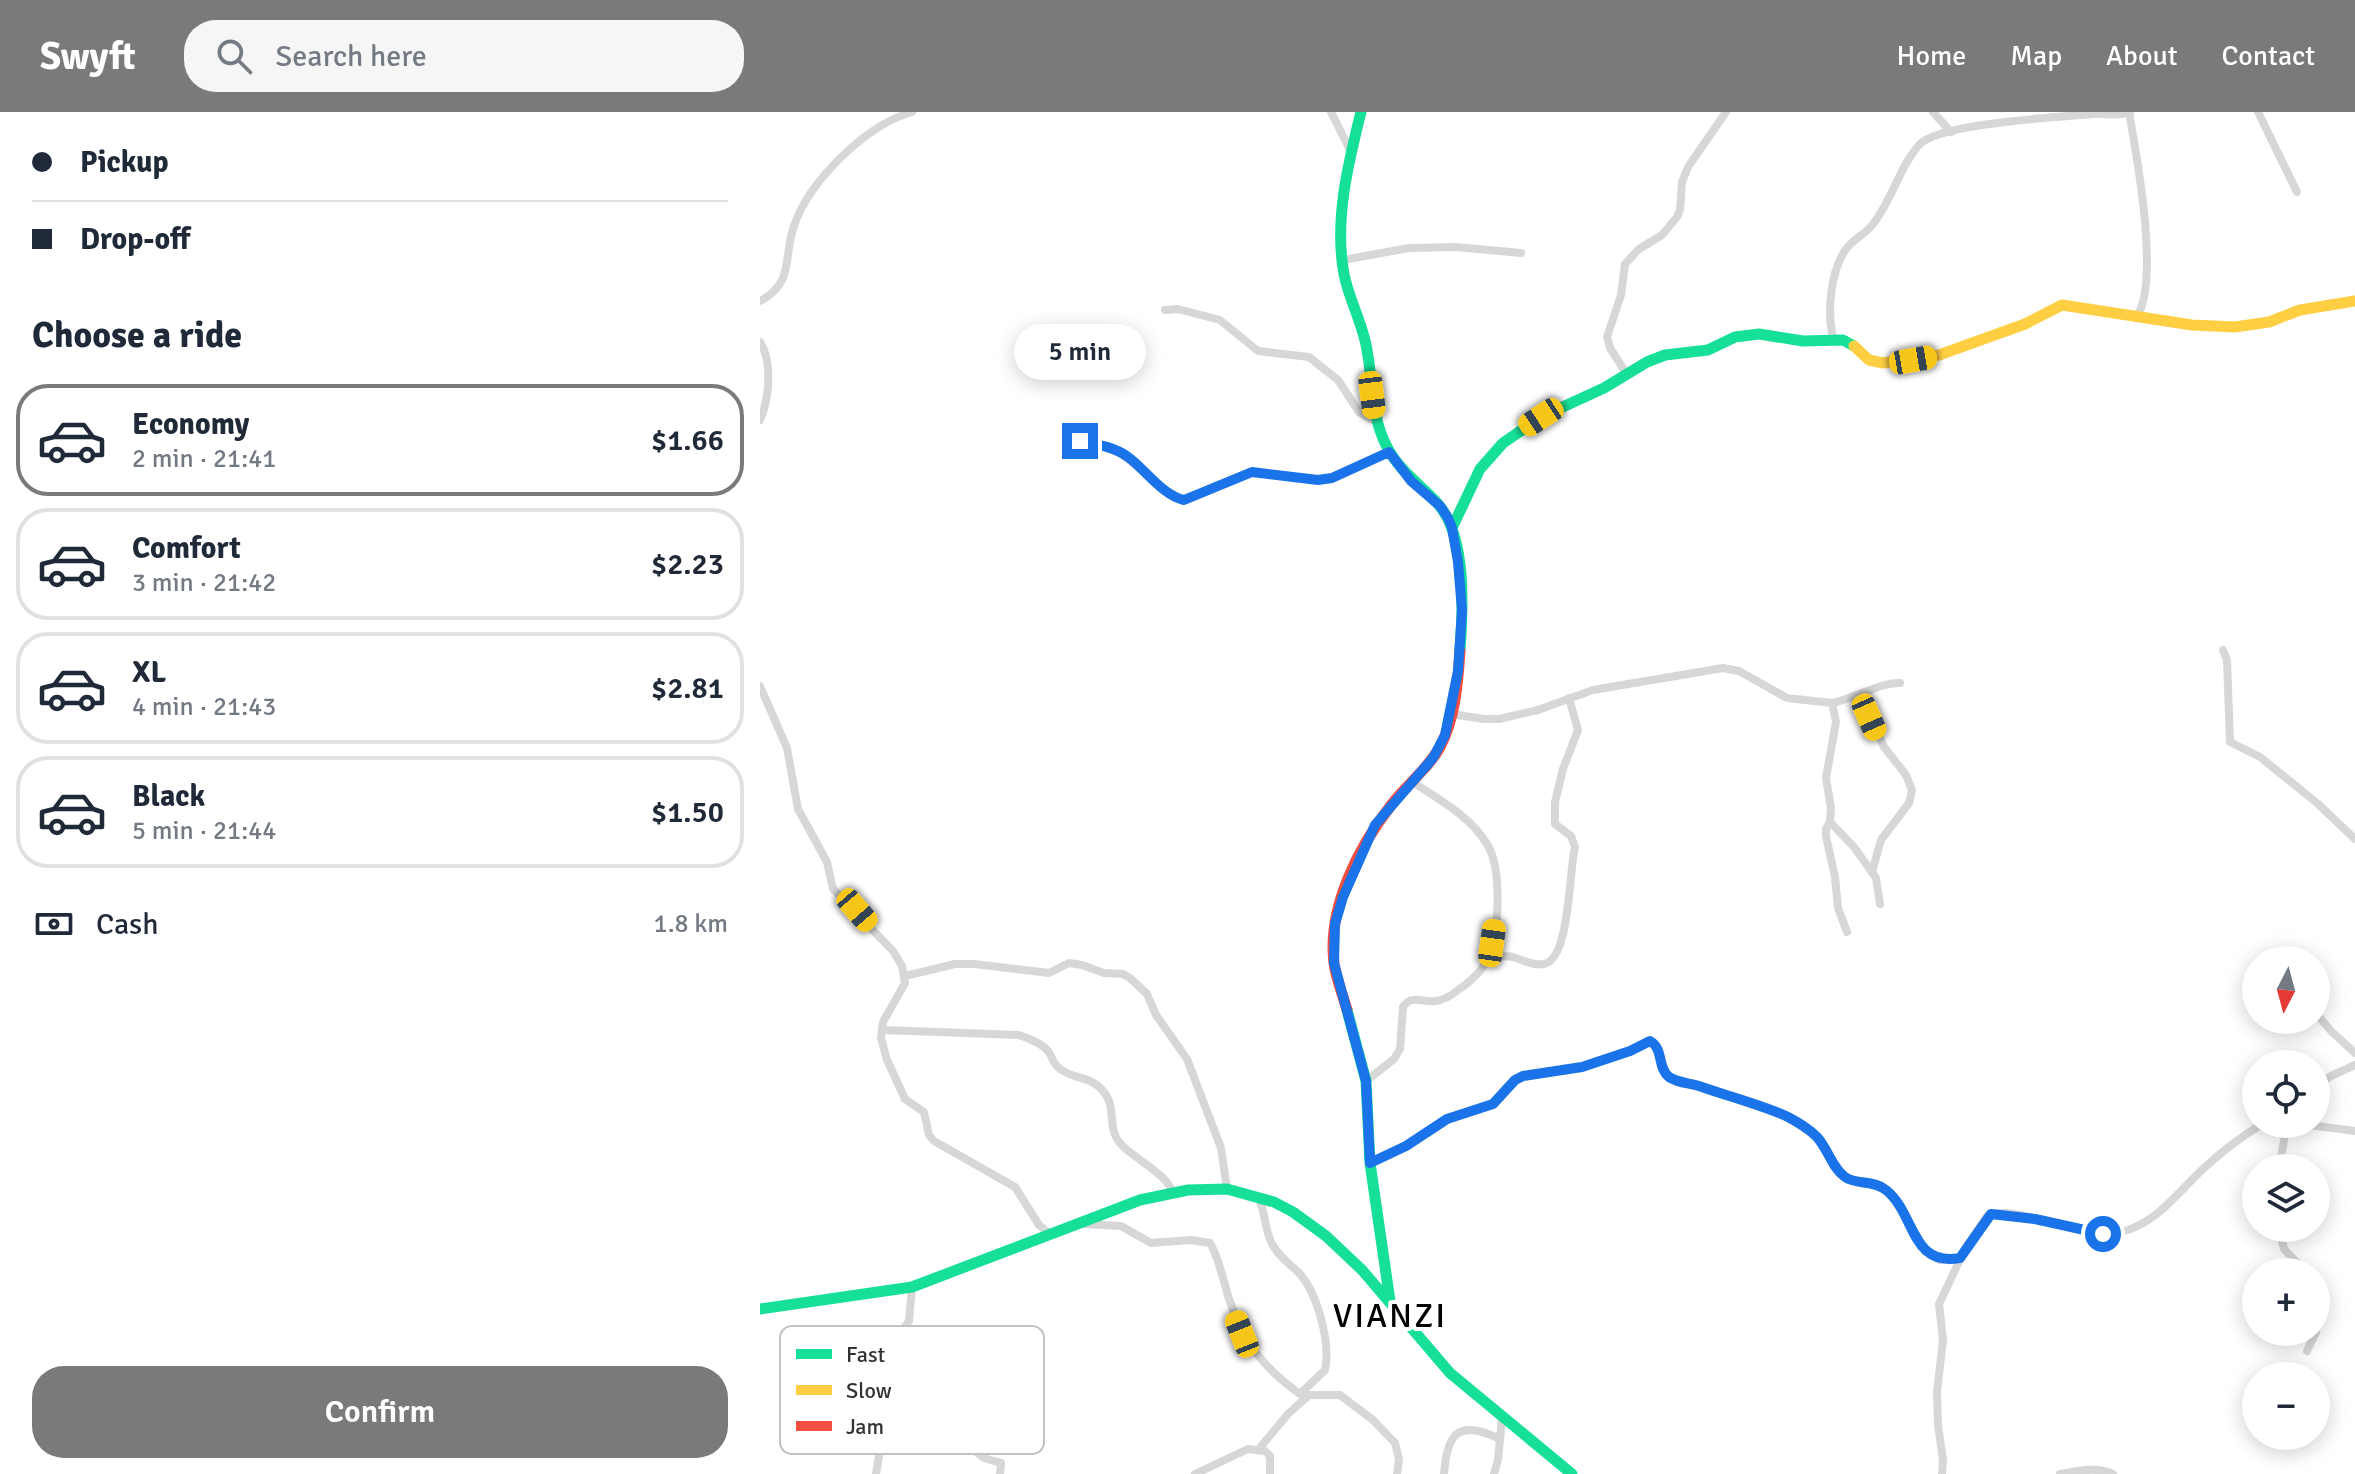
<!DOCTYPE html>
<meta charset="utf-8">
<style>
body{margin:0;font-family:Signika,sans-serif;background:#f6f6f7;color:#1f2937;height:100vh;display:flex;flex-direction:column;font-size:30px;white-space:nowrap}
*{box-sizing:border-box;margin:0}
p{font-size:26px;color:#747a83}
.icon{flex:none;width:44px;height:44px;fill:none;stroke:currentColor;stroke-width:2;stroke-linecap:round;stroke-linejoin:round}
.map{position:relative;flex:1;overflow:hidden}
.details{display:flex;flex-direction:column;background:#fff;width:760px}
.details>*{flex:none}
.guide{display:grid;align-content:center;height:176px;padding:0 32px;background:#fff}
.needle{width:52px;rotate:186deg}
.tools{position:absolute;left:1482px;top:834px;display:grid;gap:16px}
.tools a{display:grid;place-items:center;width:88px;height:88px;border-radius:50%;background:#fff;box-shadow:0 4px 20px #0003;font-size:40px}
.end{position:absolute;width:36px;height:36px;margin:-18px;border:10px solid #1a73e8;background:#fff;box-shadow:0 0 0 4px #fff}
.from{border-radius:50%}
.bubble{position:absolute;height:56px;border-radius:28px;background:#fff;box-shadow:0 4px 20px #0003;font-size:26px;font-weight:600;line-height:56px;text-align:center}
.car{position:absolute;width:24px;height:48px;margin:-24px -12px;border-radius:10px;box-shadow:0 0 6px 2px #0007;background:linear-gradient(#f5c518 24%,#345 0 40%,#f5c518 0 76%,#345 0 86%,#f5c518 0)}
.guide b{display:flex;align-items:center;gap:28px;height:76px;font-size:30px}
.guide b+b{border-top:2px solid #e0e1e3}
.guide i{width:20px;height:20px;background:#1f2937}
ul{padding:0;list-style:none}
li{display:flex;align-items:center;gap:24px;height:112px;margin:0 16px 12px;padding:0 16px;border:4px solid #e0e1e3;border-radius:32px}
li div{flex:1}
li b{display:block;font-size:30px}
li em{font-style:normal;font-weight:600}
li.selected{border-color:#7a7a7a}
li>.icon{width:72px;height:72px;stroke-width:1.5}
h2{padding:0 32px;font-size:36px;line-height:96px}
.pay{display:flex;align-items:center;gap:20px;height:88px;padding:0 32px;font-size:30px}
.pay p{margin-inline-start:auto}
.cta{display:flex;gap:16px;margin-top:auto;padding:16px 32px}
.cta a{flex:1;height:92px;border-radius:32px;background:#7a7a7a;color:#fff;font-size:32px;font-weight:600;line-height:92px;text-align:center}
header{display:flex;align-items:center;gap:48px;box-sizing:border-box;height:112px;padding:0 40px;background:#7a7a7a;color:#fff}
header strong{font-size:38px}
nav{display:flex;gap:44px;margin-inline-start:auto;font-size:28px}
.search{width:560px;height:72px;background:#f6f6f7;display:flex;align-items:center;gap:20px;box-sizing:border-box;padding:0 28px;border-radius:32px;color:#747a83;font-size:30px}
main{display:flex;flex:1;min-height:0}
.map>svg:first-child{display:block}
.lines{fill:none;stroke-linecap:round;stroke-linejoin:round}
.street{stroke:#d7d7d7;stroke-width:8}
.fast{stroke:#16e098;stroke-width:11}
.slow{stroke:#ffcf43;stroke-width:11}
.jam{stroke:#f24e42;stroke-width:11}
.route{stroke:#1a73e8;stroke-width:10}
.labels{text-anchor:middle;stroke-width:8;stroke-linejoin:round;paint-order:stroke}
.quarter-label{font-size:34px;letter-spacing:2px;fill:#000;stroke:#fff}
.key{fill:#fff;stroke:#c2c2c2;stroke-width:2}
.key-label{font-size:22px;fill:#333}
</style>
<header>
<strong>Swyft</strong>
<div class="search"><svg class="icon" aria-label="search" viewBox="0 0 24 24"><circle cx="10" cy="10" r="6"/><path d="M15 15l6 6"/></svg>Search here</div>
<nav><a>Home</a><a>Map</a><a>About</a><a>Contact</a></nav>
</header>
<main>
<section class="details">
<div class="guide">
<b><i class="from"></i>Pickup</b>
<b><i></i>Drop-off</b>
</div>
<h2>Choose a ride</h2>
<ul>
<li class="selected"><svg class="icon" aria-label="car" viewBox="0 0 24 24"><path d="M5 17H2v-5l4-1 3-4h7l3 4 3 1v5h-3M9 17h6M6 11h13"/><circle cx="7" cy="17" r="2"/><circle cx="17" cy="17" r="2"/></svg><div><b>Economy</b><p>2 min · 21:41</p></div><em>$1.66</em></li>
<li><svg class="icon" aria-label="car" viewBox="0 0 24 24"><path d="M5 17H2v-5l4-1 3-4h7l3 4 3 1v5h-3M9 17h6M6 11h13"/><circle cx="7" cy="17" r="2"/><circle cx="17" cy="17" r="2"/></svg><div><b>Comfort</b><p>3 min · 21:42</p></div><em>$2.23</em></li>
<li><svg class="icon" aria-label="car" viewBox="0 0 24 24"><path d="M5 17H2v-5l4-1 3-4h7l3 4 3 1v5h-3M9 17h6M6 11h13"/><circle cx="7" cy="17" r="2"/><circle cx="17" cy="17" r="2"/></svg><div><b>XL</b><p>4 min · 21:43</p></div><em>$2.81</em></li>
<li><svg class="icon" aria-label="car" viewBox="0 0 24 24"><path d="M5 17H2v-5l4-1 3-4h7l3 4 3 1v5h-3M9 17h6M6 11h13"/><circle cx="7" cy="17" r="2"/><circle cx="17" cy="17" r="2"/></svg><div><b>Black</b><p>5 min · 21:44</p></div><em>$1.50</em></li>
</ul>
<div class="pay"><svg class="icon" aria-label="cash" viewBox="0 0 24 24"><path d="M3 7h18v10H3z"/><circle cx="12" cy="12" r="2"/></svg>Cash<p>1.8 km</p></div>
<div class="cta"><a>Confirm</a></div>
</section>
<div class="map">
<svg width="1595" height="1362" viewBox="0 0 1595 1362">
<rect width="100%" height="100%" fill="#fff"/>
<g class="lines">
<g class="street">
<polyline points="571,0 591,40"/>
<polyline points="1173,0 1191,20"/>
<path d="M1369 0C1377 46 1400 167 1377 205"/>
<polyline points="1498,0 1537,80"/>
<polyline points="583,148 649,136 696,135 761,141"/>
<path d="M0 189C35 171 23 144 34 114 49 69 106 13 152 0"/>
<polyline points="405,198 418,197 460,208 498,239 549,245 578,268 599,300 616,310"/>
<path d="M1073 226C1067 200 1070 160 1086 137 1093 127 1106 122 1113 112 1132 88 1139 56 1159 33 1178 11 1301 5 1333 2 1346 1 1357 5 1370 0"/>
<path d="M0 230C13 250 9 288 0 308"/>
<polyline points="866,261 850,236 847,225 861,183 865,152 879,137 902,123 917,105 920,98 922,70 928,55 966,0"/>
<polyline points="320,329 358,339 408,380 424,388 492,360 558,368 572,366 629,340"/>
<polyline points="1463,538 1467,548 1470,630 1500,645 1557,691 1595,727"/>
<polyline points="0,574 27,636 38,697 67,750 73,777 133,839 142,854 145,871 123,910 121,926 127,948 145,987 164,1000 169,1023 174,1029 255,1075 279,1113 291,1123"/>
<polyline points="1100,584 1124,635 1146,663 1152,678 1149,691 1121,728 1112,760"/>
<path d="M1072 591C1093 587 1121 570 1140 571"/>
<polyline points="691,602 724,607 739,607 778,598 833,578 963,556 979,559 1027,586 1072,591 1076,610 1066,666 1071,696 1070,710 1094,735 1116,766 1120,792"/>
<polyline points="1070,710 1066,717 1066,724 1075,765 1078,796 1087,820"/>
<path d="M728 846C737 845 745 843 753 845 763 848 773 854 784 852 810 848 809 758 815 735L811 724 795 712V690L803 657 818 618 809 586"/>
<polyline points="145,864 195,852 214,852 289,861 309,851 322,853 344,861 363,862 370,866 387,882 396,903 427,947 461,1036 467,1077"/>
<polyline points="1556,901 1571,919 1595,941"/>
<path d="M122 918 259 923C269 927 285 932 290 942 294 950 295 955 305 960 318 967 333 966 343 979 357 994 347 1015 359 1030 372 1046 408 1062 412 1080"/>
<path d="M606 969 634 947 640 937 643 895C651 882 663 891 676 889 684 888 692 883 698 878 709 871 722 859 728 847 740 822 742 755 727 732 709 703 678 687 651 669"/>
<polyline points="1556,974 1571,964 1595,953"/>
<polyline points="1542,1012 1595,1019"/>
<path d="M610 1051 646 1034 687 1007 733 992 755 968 763 964 822 955 870 939 890 929C903 937 899 953 908 964L1028 1005 1057 1025 1079 1059 1088 1068 1104 1069 1128 1079 1147 1106 1165 1139 1180 1148 1200 1146"/>
<polyline points="1519,1056 1525,1023 1522,1012"/>
<path d="M498 1085C506 1100 504 1117 512 1132 519 1144 527 1150 537 1159 557 1178 571 1231 565 1258L540 1282"/>
<path d="M324 1112 361 1114 391 1131 431 1128 450 1131C459 1146 463 1167 468 1184 482 1229 506 1260 546 1286"/>
<polyline points="1519,1116 1524,1137 1546,1160"/>
<polyline points="1556,1168 1561,1176 1556,1220"/>
<polyline points="1547,1239 1556,1220"/>
<polyline points="139,1279 150,1298 200,1327 224,1346 241,1351 240,1362"/>
<polyline points="498,1338 528,1302 549,1283 580,1283 613,1308 635,1331 639,1347 637,1362"/>
<polyline points="116,1362 125,1309 139,1279 144,1216 149,1209 152,1175"/>
<polyline points="435,1362 488,1337 505,1339 510,1344 510,1362"/>
<path d="M684 1362C687 1320 699 1307 740 1327"/>
<polyline points="734,1362 738,1348 742,1306"/>
<path d="M1182 1362 1183 1348 1178 1313 1177 1280 1183 1228 1179 1192 1206 1135 1227 1104C1257 1090 1323 1130 1361 1120 1397 1111 1417 1081 1443 1057 1461 1040 1481 1025 1502 1012"/>
<path d="M1300 1362C1317 1359 1338 1354 1353 1362"/>
</g>
<g class="fast">
<path d="M601 0C588 52 574 109 584 162 589 188 603 212 607 238 613 270 611 303 626 333 638 358 660 372 678 392 707 425 703 498 700 539"/>
<polyline points="692,416 720,357 743,331 781,305 844,276 887,250 905,243 948,238 975,225 999,222 1043,229 1083,228 1094,234"/>
<polyline points="587,898 606,969 610,1051 630,1189"/>
<polyline points="0,1197 152,1175 380,1088 428,1078 467,1077 514,1090 533,1100 566,1124 602,1158 690,1261 812,1362"/>
</g>
<polyline class="slow" points="1094,234 1109,248 1123,251 1179,243 1265,212 1302,193 1432,213 1475,215 1509,210 1540,198 1595,189"/>
<path class="jam" d="M587 898C583 883 576 867 574 851 567 795 599 734 632 692 647 672 668 657 680 635 695 607 698 571 700 539"/>
</g>
<g class="lines">
<path class="route" d="M320 329C336 332 355 335 368 345 386 358 402 383 424 388L492 360 558 368 572 366 629 340 651 369 680 394 688 406 692 416 698 450 702 498 698 559 685 623 673 646 615 713 583 785 575 812 574 851 606 969 610 1051 646 1034 687 1007 733 992 755 968 763 964 822 955 870 939 890 929C904 937 897 956 909 965 918 971 929 971 939 974 967 984 999 992 1026 1004 1036 1009 1049 1017 1057 1025 1068 1037 1072 1056 1085 1065 1096 1073 1114 1068 1126 1078 1156 1102 1150 1155 1200 1146L1231 1102 1275 1107 1343 1122"/>
</g>
<g class="labels">
<g class="quarter-label">
<text x="630" y="1215">VIANZI</text>
</g>
</g>
<rect x="20" y="1214" width="264" height="128" rx="12" class="key"/>
<rect x="36" y="1237" width="36" height="10" fill="#16e098"/>
<rect x="36" y="1273" width="36" height="10" fill="#ffcf43"/>
<rect x="36" y="1309" width="36" height="10" fill="#f24e42"/>
<g class="key-label">
<text x="86" y="1250">Fast</text>
<text x="86" y="1286">Slow</text>
<text x="86" y="1322">Jam</text>
</g>
</svg>
<div class="tools">
<a><svg class="needle" viewBox="-14 -14 28 28"><path d="M0-13l5 13h-10z" fill="#e53935"/><path d="M0 13l5-13h-10z" fill="#747a83"/></svg></a>
<a><svg class="icon" aria-label="locate" viewBox="0 0 24 24"><circle cx="12" cy="12" r="6"/><path d="M12 2v4M12 18v4M2 12h4M18 12h4"/></svg></a>
<a><svg class="icon" aria-label="layers" viewBox="0 0 24 24"><path d="M12 4l9 5-9 5-9-5zM3 14l9 5 9-5"/></svg></a>
<a>+</a>
<a>−</a>
</div>
<i class="end from" style="left:1343px;top:1122px"></i>
<i class="end" style="left:320px;top:329px"></i>
<div class="bubble" style="left:254px;top:212px;width:132px">5 min</div>
<i class="car" style="left:1153px;top:248px;rotate:80deg"></i>
<i class="car" style="left:612px;top:283px;rotate:173deg"></i>
<i class="car" style="left:781px;top:305px;rotate:237deg"></i>
<i class="car" style="left:1109px;top:605px;rotate:156deg"></i>
<i class="car" style="left:97px;top:798px;rotate:139deg"></i>
<i class="car" style="left:732px;top:831px;rotate:8deg"></i>
<i class="car" style="left:482px;top:1222px;rotate:338deg"></i>
</div>
</main>
